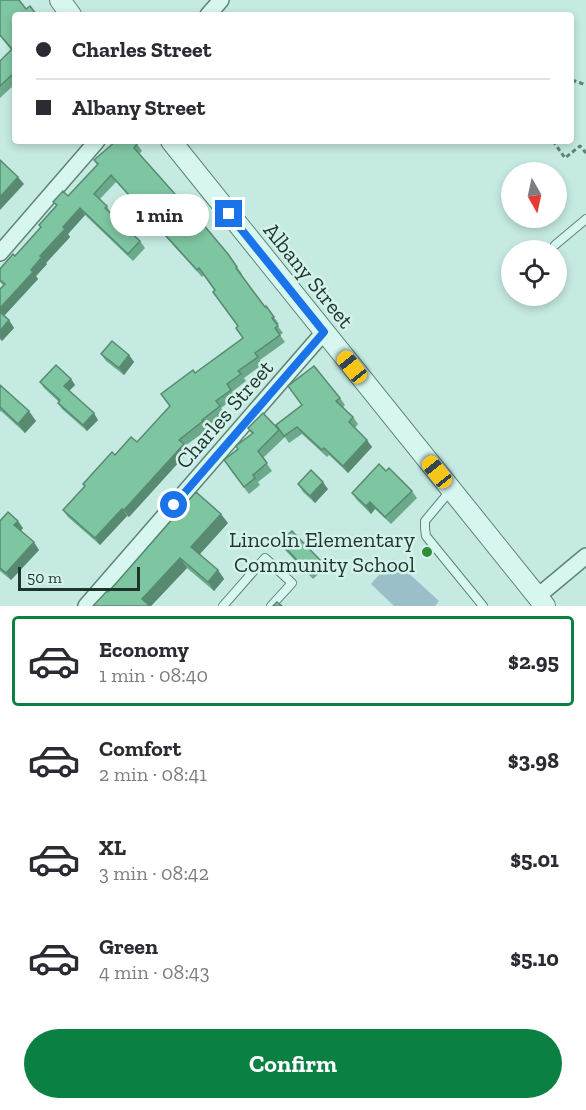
<!DOCTYPE html>
<meta charset="utf-8">
<style>
body{margin:0;font-family:"Zilla Slab",serif;background:#f7f7f7;color:#2b2b33;height:100vh;display:flex;flex-direction:column;font-size:22px;white-space:nowrap}
*{box-sizing:border-box;margin:0}
p{font-size:20px;color:#7c7c81}
.icon{flex:none;width:33px;height:33px;fill:none;stroke:currentColor;stroke-width:2;stroke-linecap:round;stroke-linejoin:round}
.map{position:relative;height:606px;overflow:hidden}
.sheet{display:flex;flex-direction:column;background:#fff;flex:1}
.sheet>*{flex:none}
.banner{position:absolute;left:12px;top:12px;width:562px;height:132px;border-radius:6px;box-shadow:0 3px 9px #0003;display:grid;align-content:center;height:132px;padding:0 24px;background:#fff}
.needle{width:39px;rotate:171deg}
.fabs{position:absolute;left:501px;top:162px;display:grid;gap:12px}
.fabs a{display:grid;place-items:center;width:66px;height:66px;border-radius:50%;background:#fff;box-shadow:0 3px 9px #0003;font-size:30px}
.scale{position:absolute;left:18px;bottom:15px;width:122px;box-sizing:border-box;padding-left:6px;border:3px solid #1f352b;border-top:0;font-size:16px;line-height:21px;white-space:nowrap;color:#1f352b;-webkit-text-stroke:4px #d4f2ec;paint-order:stroke}
.end{position:absolute;width:27px;height:27px;margin:-14px;border:8px solid #1a73e8;background:#fff;box-shadow:0 0 0 3px #fff}
.from{border-radius:50%}
.bubble{position:absolute;height:42px;border-radius:21px;background:#fff;box-shadow:0 3px 9px #0003;font-size:20px;font-weight:700;line-height:42px;text-align:center}
.car{position:absolute;width:18px;height:36px;margin:-18px -9px;border-radius:8px;box-shadow:0 0 4px 2px #0007;background:linear-gradient(#f5c518 24%,#345 0 40%,#f5c518 0 76%,#345 0 86%,#f5c518 0)}
.banner b{display:flex;align-items:center;gap:21px;height:57px;font-size:22px}
.banner b+b{border-top:2px solid #e1e1e2}
.banner i{width:15px;height:15px;background:#2b2b33}
ul{padding:10px 0 0;list-style:none}
li{display:flex;align-items:center;gap:18px;height:90px;margin:0 12px 9px;padding:0 12px;border:3px solid transparent;border-radius:6px}
li div{flex:1}
li b{display:block;font-size:22px}
li em{font-style:normal;font-weight:700}
li.on{border-color:#0b8043}
li>.icon{width:54px;height:54px;stroke-width:1.5}
.cta{display:flex;gap:12px;margin-top:auto;padding:12px 24px}
.cta a{flex:1;height:69px;border-radius:36px;background:#0b8043;color:#fff;font-size:24px;font-weight:700;line-height:69px;text-align:center}
.map>svg:first-child{display:block}
.green{fill:#9abfc8}
.lines{fill:none;stroke-linecap:round;stroke-linejoin:round}
.service-casing{stroke:#5d8474;stroke-width:10}
.minor-casing{stroke:#5d8474;stroke-width:18}
.tertiary-casing{stroke:#5d8474;stroke-width:22}
.path{stroke:#5d8474;stroke-width:3;stroke-dasharray:4.5 3;stroke-linecap:butt}
.service{stroke:#d7f6ef;stroke-width:8}
.minor{stroke:#d7f6ef;stroke-width:15}
.tertiary{stroke:#d7f6ef;stroke-width:20}
.wall{fill:#6ca98a}
.shaded-wall{fill:#588a71}
.building{fill:#7ec5a1;stroke:#588a71;stroke-width:1.5}
.route{stroke:#1a73e8;stroke-width:8}
.poi-dot{fill:#318e37;stroke:#d4f2ec;stroke-width:2}
.labels{text-anchor:middle;stroke-width:5;stroke-linejoin:round;paint-order:stroke}
.street-label{font-size:22px;fill:#1f352b;stroke:#d4f2ec}
.poi-label{font-size:22px;fill:#1f352b;stroke:#d4f2ec;text-anchor:end}
</style>
<div class="map">
<svg width="586" height="606" viewBox="0 0 586 606">
<rect width="100%" height="100%" fill="#c5eae2"/>
<polygon class="green" points="393,559 439,601 435,606 394,606 371,584"/>
<g class="lines">
<defs>
<g id="service">
<polyline points="555,245 586,219"/>
<polyline points="450,491 425,521 425,528 426,536 483,606"/>
<polyline points="223,606 265,558 292,583 271,606"/>
</g>
<g id="minor">
<polyline points="208,15 221,0"/>
<polyline points="0,253 97,141"/>
<polyline points="538,596 586,556"/>
<polyline points="86,606 324,332"/>
</g>
<g id="tertiary">
<polyline points="60,0 71,15"/>
<polyline points="171,141 545,606"/>
</g>
</defs>
<use href="#service" class="service-casing"/>
<use href="#minor" class="minor-casing"/>
<use href="#tertiary" class="tertiary-casing"/>
<g class="path">
<polyline points="572,80 586,85"/>
<polyline points="553,141 565,158 580,146 586,153"/>
</g>
<use href="#service" class="service"/>
<use href="#minor" class="minor"/>
<use href="#tertiary" class="tertiary"/>
</g>
<g class="wall">
<polygon points="0,0 26,9 37,15 15,15 15,84 0,98 0,61 11,50 0,36"/>
<polygon points="137,144 142,151 139,154 228,254 242,274 241,275 265,307 266,306 279,324 277,325 283,333 280,335 285,342 260,360 263,364 244,378 246,381 232,392 236,397 221,408 225,413 207,427 208,429 185,446 189,451 129,517 127,516 100,545 68,517 63,510 85,487 83,484 115,455 137,442 170,407 195,373 243,338 238,327 204,275 202,277 116,182 100,199 107,206 111,214 140,241 145,248 133,261 85,215 68,234 70,237 46,263 47,264 36,276 38,279 4,316 9,320 14,328 2,341 0,339 0,289 4,286 0,282 0,269 15,256 41,228 39,225 56,206 53,202 68,196 97,165 94,160"/>
<polygon points="101,354 129,355 134,362 124,375 106,361"/>
<polygon points="71,379 75,385 69,391 98,420 87,431 62,409 58,403 59,402 44,388 40,382"/>
<polygon points="0,385 36,421 25,433 1,411 0,412"/>
<polygon points="340,398 345,405 343,407 353,417 358,424 355,428 372,447 348,473 329,455 327,457 302,434 289,443 282,433 285,437 263,458 272,471 258,482 260,485 249,494 229,468 252,434 248,428 279,429"/>
<polygon points="386,471 412,491 417,498 391,524 375,509 371,514 357,500 352,493"/>
<polygon points="298,484 328,489 315,503 303,492"/>
<polygon points="0,521 23,528 21,531 39,550 11,580 0,571"/>
<polygon points="228,523 200,554 218,570 224,579 214,591 187,568 151,606 93,606 108,592"/>
<polygon points="280,542 320,560 325,568 313,579 285,550"/>
</g>
<g class="shaded-wall">
<polygon points="18,177 24,184 0,210 0,197"/>
<polygon points="80,208 85,215 68,234 70,237 46,263 47,264 36,276 38,279 3,317 0,313 0,308 63,227"/>
<polygon points="9,320 14,328 2,341 0,338 0,331"/>
<polygon points="129,355 134,362 124,375 119,368"/>
<polygon points="71,379 75,385 68,392 64,386"/>
<polygon points="29,411 36,421 25,433 18,424"/>
<polygon points="94,413 98,420 87,431 83,425"/>
<polygon points="367,440 372,447 348,473 343,466"/>
<polygon points="184,444 189,451 129,517 124,510"/>
<polygon points="323,482 328,489 315,503 310,496"/>
<polygon points="370,502 375,509 371,514 366,506"/>
<polygon points="122,509 127,516 100,545 95,538"/>
<polygon points="221,514 228,523 198,556 191,547"/>
<polygon points="18,521 23,528 20,532 14,525"/>
<polygon points="34,542 39,550 11,580 6,573"/>
<polygon points="180,558 187,568 151,606 147,606 142,599"/>
<polygon points="218,570 224,579 214,591 208,582"/>
</g>
<g class="building">
<polygon points="0,0 19,0 26,9 30,6 37,15 15,15 15,72 0,86 0,61 12,49 0,35"/>
<polygon points="116,141 135,141 137,144 134,148 191,212 192,211 228,254 237,267 236,268 265,307 266,306 274,317 272,318 278,326 275,328 280,335 255,353 258,357 238,371 241,374 227,384 231,390 216,401 220,406 202,420 203,421 179,440 184,444 124,510 122,509 95,538 63,510 85,486 83,484 112,452 115,455 131,437 137,442 170,406 161,394 193,370 195,373 243,338 236,328 238,326 213,292 215,290 199,268 197,270 111,175 94,194 107,206 105,208 140,241 128,254 80,208 63,227 65,229 40,256 42,257 31,270 33,272 0,308 0,289 5,284 0,280 0,269 13,254 15,256 41,227 39,225 57,205 53,202 63,191 68,196 98,164 94,160"/>
<polygon points="0,160 18,177 0,197"/>
<polygon points="0,312 9,320 0,331"/>
<polygon points="112,341 129,355 119,368 101,354"/>
<polygon points="56,365 71,379 64,386 94,413 83,425 58,403 60,400 40,382"/>
<polygon points="314,366 340,398 336,401 353,417 349,422 367,440 343,466 324,448 322,450 297,427 284,436 276,425 302,405 288,386"/>
<polygon points="0,385 29,411 18,424 0,407"/>
<polygon points="263,413 279,430 258,451 267,463 253,475 255,478 244,487 224,460 238,449 236,446 253,433 248,428"/>
<polygon points="379,464 386,471 389,468 412,491 385,517 370,502 366,506 352,493"/>
<polygon points="311,470 323,482 310,496 298,484"/>
<polygon points="196,492 221,514 191,547 218,570 208,582 180,558 142,599 150,606 93,606 107,591 108,592 119,580"/>
<polygon points="8,512 18,521 14,525 34,542 6,573 0,568 0,521"/>
<polygon points="292,531 320,560 308,572 280,542"/>
<polygon points="277,602 282,606 273,606"/>
</g>
<g class="lines">
<polyline class="route" points="174,505 324,332 229,214"/>
</g>
<circle class="poi-dot" cx="427" cy="552" r="6"/>
<g class="labels">
<g class="street-label">
<text transform="translate(309 275) rotate(51)" y="8">Albany Street</text>
<text transform="translate(224 414) rotate(-49)" y="8">Charles Street</text>
</g>
<g class="poi-label">
<text x="415" y="547">Lincoln Elementary<tspan x="415" dy="25">Community School</tspan></text>
</g>
</g>
</svg>
<div class="fabs">
<a><svg class="needle" viewBox="-14 -14 28 28"><path d="M0-13l5 13h-10z" fill="#e53935"/><path d="M0 13l5-13h-10z" fill="#7c7c81"/></svg></a>
<a><svg class="icon" aria-label="locate" viewBox="0 0 24 24"><circle cx="12" cy="12" r="6"/><path d="M12 2v4M12 18v4M2 12h4M18 12h4"/></svg></a>
</div>
<div class="scale">50 m</div>
<i class="end from" style="left:174px;top:505px"></i>
<i class="end" style="left:229px;top:214px"></i>
<div class="bubble" style="left:110px;top:194px;width:99px">1 min</div>
<i class="car" style="left:352px;top:367px;rotate:321deg"></i>
<i class="car" style="left:437px;top:472px;rotate:321deg"></i>
<div class="banner">
<b><i class="from"></i>Charles Street</b>
<b><i></i>Albany Street</b>
</div>
</div>
<section class="sheet">
<ul>
<li class="on"><svg class="icon" aria-label="car" viewBox="0 0 24 24"><path d="M5 17H2v-5l4-1 3-4h7l3 4 3 1v5h-3M9 17h6M6 11h13"/><circle cx="7" cy="17" r="2"/><circle cx="17" cy="17" r="2"/></svg><div><b>Economy</b><p>1 min · 08:40</p></div><em>$2.95</em></li>
<li><svg class="icon" aria-label="car" viewBox="0 0 24 24"><path d="M5 17H2v-5l4-1 3-4h7l3 4 3 1v5h-3M9 17h6M6 11h13"/><circle cx="7" cy="17" r="2"/><circle cx="17" cy="17" r="2"/></svg><div><b>Comfort</b><p>2 min · 08:41</p></div><em>$3.98</em></li>
<li><svg class="icon" aria-label="car" viewBox="0 0 24 24"><path d="M5 17H2v-5l4-1 3-4h7l3 4 3 1v5h-3M9 17h6M6 11h13"/><circle cx="7" cy="17" r="2"/><circle cx="17" cy="17" r="2"/></svg><div><b>XL</b><p>3 min · 08:42</p></div><em>$5.01</em></li>
<li><svg class="icon" aria-label="car" viewBox="0 0 24 24"><path d="M5 17H2v-5l4-1 3-4h7l3 4 3 1v5h-3M9 17h6M6 11h13"/><circle cx="7" cy="17" r="2"/><circle cx="17" cy="17" r="2"/></svg><div><b>Green</b><p>4 min · 08:43</p></div><em>$5.10</em></li>
</ul>
<div class="cta"><a>Confirm</a></div>
</section>
